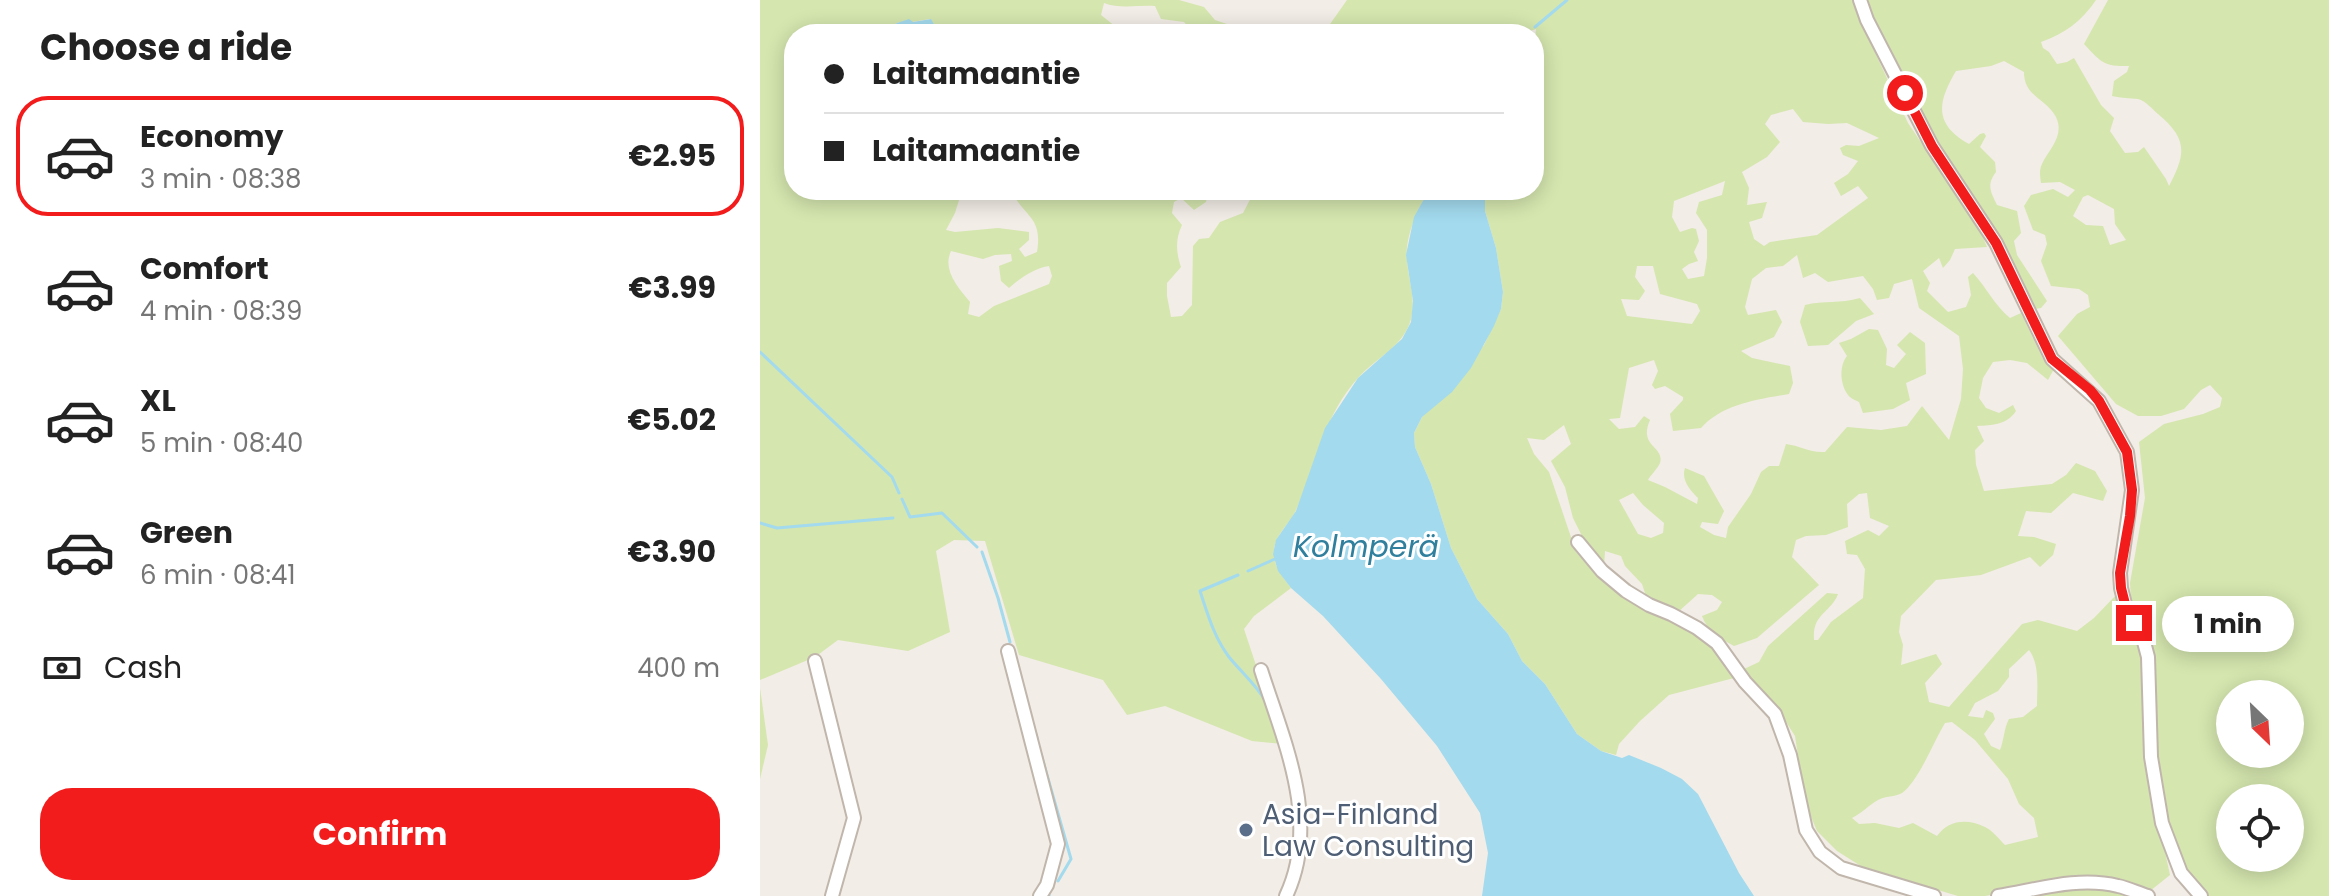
<!DOCTYPE html>
<meta charset="utf-8">
<style>
body{margin:0;font-family:Poppins,sans-serif;background:#f6f6f6;color:#222;height:100vh;display:flex;flex-direction:column;font-size:30px;white-space:nowrap}
*{box-sizing:border-box;margin:0}
p{font-size:26px;color:#767676}
.icon{flex:none;width:44px;height:44px;fill:none;stroke:currentColor;stroke-width:2;stroke-linecap:round;stroke-linejoin:round}
.map{position:relative;flex:1;overflow:hidden}
.side{display:flex;flex-direction:column;background:#fff;width:760px}
.side>*{flex:none}
.guide{position:absolute;left:24px;top:24px;width:760px;height:176px;border-radius:32px;box-shadow:0 4px 20px #0003;display:grid;align-content:center;height:176px;padding:0 40px;background:#fff}
.needle{width:52px;rotate:155deg}
.fabs{position:absolute;left:1456px;top:680px;display:grid;gap:16px}
.fabs a{display:grid;place-items:center;width:88px;height:88px;border-radius:50%;background:#fff;box-shadow:0 4px 20px #0003;font-size:40px}
.end{position:absolute;width:36px;height:36px;margin:-18px;border:10px solid #f31c1c;background:#fff;box-shadow:0 0 0 4px #fff}
.from{border-radius:50%}
.bubble{position:absolute;height:56px;border-radius:28px;background:#fff;box-shadow:0 4px 20px #0003;font-size:26px;font-weight:700;line-height:56px;text-align:center}
.guide b{display:flex;align-items:center;gap:28px;height:76px;font-size:30px}
.guide b+b{border-top:2px solid #e0e0e0}
.guide i{width:20px;height:20px;background:#222}
ul{padding:0;list-style:none}
li{display:flex;align-items:center;gap:24px;height:120px;margin:0 16px 12px;padding:0 24px;border:4px solid transparent;border-radius:32px}
li div{flex:1}
li b{display:block;font-size:30px}
li em{font-style:normal;font-weight:700}
li.active{border-color:#f31c1c}
li>.icon{width:72px;height:72px;stroke-width:1.5}
h2{padding:0 40px;font-size:36px;line-height:96px}
.pay{display:flex;align-items:center;gap:20px;height:88px;padding:0 40px;font-size:30px}
.pay p{margin-inline-start:auto}
.primary-button{display:flex;gap:16px;margin-top:auto;padding:16px 40px}
.primary-button a{flex:1;height:92px;border-radius:32px;background:#f31c1c;color:#fff;font-size:32px;font-weight:700;line-height:92px;text-align:center}
main{display:flex;flex:1;min-height:0}
.map>svg:first-child{display:block}
.green{fill:#d5e6af;fill-rule:evenodd}
.water{fill:#a3daee}
.lines{fill:none;stroke-linecap:round;stroke-linejoin:round}
.stream{stroke:#a3daee;stroke-width:3}
.minor-casing{stroke:#c0b6ac;stroke-width:16}
.minor{stroke:#fff;stroke-width:12}
.route{stroke:#f31c1c;stroke-width:10}
.service-dot{fill:#5c6f8a;stroke:#fff;stroke-width:3}
.labels{text-anchor:middle;stroke-width:6;stroke-linejoin:round;paint-order:stroke}
.service-label{font-size:28px;fill:#4e5e75;stroke:#fff;text-anchor:start}
.water-label{font-size:30px;font-style:italic;fill:#2f7f9d;stroke:#fff}
</style>
<main>
<section class="side">
<h2>Choose a ride</h2>
<ul>
<li class="active"><svg class="icon" aria-label="car" viewBox="0 0 24 24"><path d="M5 17H2v-5l4-1 3-4h7l3 4 3 1v5h-3M9 17h6M6 11h13"/><circle cx="7" cy="17" r="2"/><circle cx="17" cy="17" r="2"/></svg><div><b>Economy</b><p>3 min · 08:38</p></div><em>€2.95</em></li>
<li><svg class="icon" aria-label="car" viewBox="0 0 24 24"><path d="M5 17H2v-5l4-1 3-4h7l3 4 3 1v5h-3M9 17h6M6 11h13"/><circle cx="7" cy="17" r="2"/><circle cx="17" cy="17" r="2"/></svg><div><b>Comfort</b><p>4 min · 08:39</p></div><em>€3.99</em></li>
<li><svg class="icon" aria-label="car" viewBox="0 0 24 24"><path d="M5 17H2v-5l4-1 3-4h7l3 4 3 1v5h-3M9 17h6M6 11h13"/><circle cx="7" cy="17" r="2"/><circle cx="17" cy="17" r="2"/></svg><div><b>XL</b><p>5 min · 08:40</p></div><em>€5.02</em></li>
<li><svg class="icon" aria-label="car" viewBox="0 0 24 24"><path d="M5 17H2v-5l4-1 3-4h7l3 4 3 1v5h-3M9 17h6M6 11h13"/><circle cx="7" cy="17" r="2"/><circle cx="17" cy="17" r="2"/></svg><div><b>Green</b><p>6 min · 08:41</p></div><em>€3.90</em></li>
</ul>
<div class="pay"><svg class="icon" aria-label="cash" viewBox="0 0 24 24"><path d="M3 7h18v10H3z"/><circle cx="12" cy="12" r="2"/></svg>Cash<p>400 m</p></div>
<div class="primary-button"><a>Confirm</a></div>
</section>
<div class="map">
<svg width="1569" height="896" viewBox="0 0 1569 896">
<rect width="100%" height="100%" fill="#f2ede6"/>
<g class="green">
<path d="M0 0H419L444 7 455 20 473 26 477 34H434L424 22 401 19 395 6C378 5 359 9 344 3L341 15 365 34H174L176 28 170 19 152 22 149 20 137 23 123 32V34H34V190H194L200 197 195 213 186 230 195 232 238 228 269 232V240L259 249 265 257 277 252C283 216 264 218 251 190H448L446 202 434 210 421 198 414 202 412 213 422 225C415 240 416 252 421 267L407 283V296L411 317 422 316 432 305 433 246 439 239 449 238 460 222 483 213 495 190H669C658 210 645 235 647 259 648 281 658 303 649 325 640 348 615 359 599 377 564 414 557 463 537 508 531 523 516 533 514 550 512 565 523 577 531 588L494 616 484 629 522 744 492 741 405 706 367 715 343 680 259 655 225 541 194 540 176 551 190 632 148 651 78 640 55 657 0 680ZM191 251 223 259 235 255 251 254 252 261 239 266 241 281 249 288C260 278 275 268 289 266L292 276 289 284 234 306 219 317 208 314 210 302C198 287 182 270 191 251Z"/>
<path d="M587 0H1093L1096 12 1148 123 1219 228 1227 247 1195 249 1190 260 1183 268 1179 258 1163 271 1170 283 1167 291 1188 312 1206 307 1211 295 1208 277 1213 273C1227 288 1234 305 1250 318L1261 313 1283 359 1294 369 1288 380 1267 363 1250 360 1233 362 1223 378 1219 398 1226 408 1239 413 1253 405 1256 411C1247 425 1232 425 1217 426L1224 441 1215 450 1216 465 1224 491 1292 484 1306 475 1316 463 1335 471 1347 491 1343 501 1313 493 1291 513 1266 511 1258 536 1274 537 1296 544 1293 555 1280 567 1270 557 1221 575 1176 580 1141 616 1139 632 1143 645 1141 665 1176 654 1182 664 1165 683 1169 702 1189 707 1262 624 1278 620 1317 631 1334 618 1357 594 1380 646 1386 764 1410 875 1390 891 1356 882 1263 889 1225 896H1198L1104 868 1077 851 1057 831 1045 802 1035 736 1014 703 992 683 984 669 999 662 1008 646 1067 593 1078 594C1071 613 1052 613 1054 640H1058L1071 622 1103 598 1105 569 1097 555 1087 554 1085 541 1108 530 1119 536 1129 526 1110 518 1107 493 1099 494 1087 504 1088 527 1066 535 1046 536 1036 540 1032 557 1059 585 997 638 974 646C961 639 947 631 942 616L957 610 962 602 952 595 938 594 917 613 887 599 882 584 865 566 861 556 845 551 844 567 828 548 813 518 805 487 791 461 811 444 804 425 784 440 767 438 774 454 789 472 816 552 842 581 884 611 910 619 934 632 956 649 974 678 909 695 880 721 859 744 856 755 841 751 817 734 785 684 762 661 748 634 717 599 691 548 671 484 655 447 654 433 662 417 724 345 741 309 743 292 736 248 725 211V198L728 190H774V47L776 29 762 34H563ZM1033 109 1043 122 1068 124 1087 123 1119 138 1099 146 1086 145 1080 148 1083 155 1098 161 1088 174 1074 183 1081 196 1098 186 1108 198 1057 235 1010 242 1004 246 994 239 989 222 1002 218 1007 202 987 205 989 188 982 172 1007 157 1020 142 1005 124 1011 115ZM965 181 962 195 939 202 936 213 947 230V258L944 276 928 279 922 269 929 264 938 261 934 252 939 241 936 229 932 228 920 232 912 217 914 201ZM1037 255 1043 278 1055 273 1068 282 1103 276 1113 289 1117 300 1129 298 1134 284 1152 279 1159 308 1199 336 1203 369 1201 399 1189 440 1162 406 1147 426 1121 430 1087 427 1065 452C1049 453 1042 446 1026 444L1019 466H1009L1001 472 991 494 968 527 966 538 954 535 940 527 942 522 958 524 964 511 944 476 925 468C921 480 930 490 938 498L937 504 905 487 888 480C890 476 898 468 900 463 905 446 878 447 890 420L884 416 875 427 859 429 849 419 860 418 869 368 894 360 898 371 892 385 895 389 905 386 923 397V400L910 414 913 431 941 428C962 404 998 399 1029 394L1033 383 1030 366 992 358 981 351 1014 337 1022 322 1016 310 988 315 985 307 992 279 1006 268 1023 266ZM877 266H893L900 294 937 304 940 311 932 324 867 316 861 299 879 300 885 291 875 277ZM873 493 883 505 904 523 903 533 891 538 878 534 859 500ZM1269 650C1280 664 1277 689 1277 706L1263 717 1249 719C1244 728 1244 740 1240 750L1231 746 1224 734 1235 719 1233 713 1226 710 1223 718 1208 716 1215 703 1238 691 1249 677V669ZM1192 722 1215 740 1248 779 1259 804 1274 818 1278 837 1245 845C1239 839 1232 830 1225 827 1207 818 1188 820 1177 836L1153 823 1139 828 1115 823 1099 824 1092 818C1102 813 1109 805 1118 800 1125 796 1135 797 1142 793 1158 782 1174 741 1185 723Z"/>
<path d="M1108 0H1336C1322 21 1304 34 1281 42L1283 48 1289 52 1297 64 1307 62 1314 58 1341 105 1354 118 1350 131 1365 153 1378 152 1384 147 1406 179 1409 186C1426 154 1428 139 1398 114 1392 109 1386 101 1378 99 1370 98 1361 98 1352 96L1354 81 1367 72 1369 66C1344 67 1341 62 1324 44L1348 0H1569V896H1447L1433 882 1422 866 1407 821 1398 773 1391 649 1371 600 1370 583 1385 498 1379 442 1404 424 1443 414 1460 407 1462 398 1450 385 1441 390 1424 409 1401 416H1378L1356 404 1298 336 1317 314 1330 307 1328 295 1319 289 1291 286 1281 261 1287 244 1285 235 1273 230 1264 206 1271 195 1293 189 1308 197 1315 190 1300 182 1281 183C1280 177 1279 170 1282 164 1289 149 1305 136 1296 117 1286 98 1264 97 1264 72L1244 61 1231 66 1196 71C1177 103 1174 124 1209 144L1220 134 1224 133 1226 136 1220 147 1235 162 1236 172C1226 185 1231 192 1237 205L1257 211 1261 233 1254 241 1257 255 1287 301 1281 308 1275 309 1242 239 1178 142 1114 17ZM1328 195 1354 209 1355 224 1366 240 1350 245 1343 226 1326 225 1313 216 1323 197ZM1470 694H1530V754H1470ZM1470 798H1530V858H1470Z"/>
<path d="M1100 298 1114 314 1096 321 1068 345 1048 346 1040 322 1045 305C1064 300 1080 304 1100 298Z"/>
<path d="M1109 329 1118 330 1127 349 1126 365 1134 368 1146 354 1137 345 1150 332 1165 343 1166 374 1146 383 1150 400 1133 409 1103 413 1099 402C1095 400 1090 398 1088 395 1080 384 1079 366 1087 356L1079 343 1091 339Z"/>
<polygon points="0,688 8,745 0,779"/>
<polygon points="1315,887 1355,890 1371,896 1258,896"/>
</g>
<g class="water">
<polygon points="149,19 153,22 171,19 176,28 174,34 123,34 122,32 137,23"/>
<polygon points="669,190 728,190 725,198 725,211 736,248 743,292 741,309 734,326 711,368 692,392 662,417 654,433 655,447 671,484 691,548 717,599 748,634 762,661 785,684 817,734 841,751 862,758 869,755 901,768 922,779 938,794 979,873 994,896 722,896 728,853 720,813 677,746 621,679 563,616 531,588 518,571 513,554 516,540 536,511 565,428 598,378 642,339 651,322 653,301 646,255 654,217"/>
</g>
<g class="lines">
<g class="stream">
<polyline points="775,27 807,0"/>
<polyline points="0,352 132,477 139,493"/>
<polyline points="142,499 150,517 182,513 217,547"/>
<polyline points="0,523 17,528 133,518"/>
<polyline points="222,552 238,598 250,642"/>
<polyline points="488,571 515,559"/>
<path d="M478 575 440 591C448 615 454 637 469 657 481 672 497 685 506 702"/>
<polyline points="272,721 277,738"/>
<polyline points="281,754 311,859 298,881"/>
<polyline points="289,896 289,895"/>
</g>
<defs>
<g id="minor">
<polyline points="1100,0 1107,20 1172,146 1236,243 1292,359 1339,401 1367,452 1372,490 1360,573 1361,588 1365,604 1384,642 1388,657 1391,757 1402,823 1421,873 1441,896"/>
<polyline points="818,542 842,571 866,591 889,605 911,614 937,628 957,643 985,682 1015,714 1030,755 1046,830 1060,852 1081,868 1174,896"/>
<polyline points="248,651 298,844 287,885 280,896"/>
<polyline points="55,661 94,818 72,896"/>
<path d="M501 670C524 742 561 822 526 896"/>
<path d="M1238 896C1276 890 1318 876 1358 886 1368 888 1378 893 1388 896"/>
</g>
</defs>
<use href="#minor" class="minor-casing"/>
<use href="#minor" class="minor"/>
</g>
<g class="lines">
<polyline class="route" points="1145,93 1172,146 1236,243 1292,359 1330,390 1339,401 1367,452 1372,490 1370,516 1360,573 1361,588 1365,604 1374,623"/>
</g>
<circle class="service-dot" cx="486" cy="830" r="8"/>
<g class="labels">
<g class="service-label">
<text x="502" y="824">Asia-Finland<tspan x="502" dy="32">Law Consulting</tspan></text>
</g>
<g class="water-label">
<text x="606" y="557">Kolmperä</text>
</g>
</g>
</svg>
<div class="fabs">
<a><svg class="needle" viewBox="-14 -14 28 28"><path d="M0-13l5 13h-10z" fill="#e53935"/><path d="M0 13l5-13h-10z" fill="#767676"/></svg></a>
<a><svg class="icon" aria-label="locate" viewBox="0 0 24 24"><circle cx="12" cy="12" r="6"/><path d="M12 2v4M12 18v4M2 12h4M18 12h4"/></svg></a>
</div>
<i class="end from" style="left:1145px;top:93px"></i>
<i class="end" style="left:1374px;top:623px"></i>
<div class="bubble" style="left:1402px;top:596px;width:132px">1 min</div>
<div class="guide">
<b><i class="from"></i>Laitamaantie</b>
<b><i></i>Laitamaantie</b>
</div>
</div>
</main>
